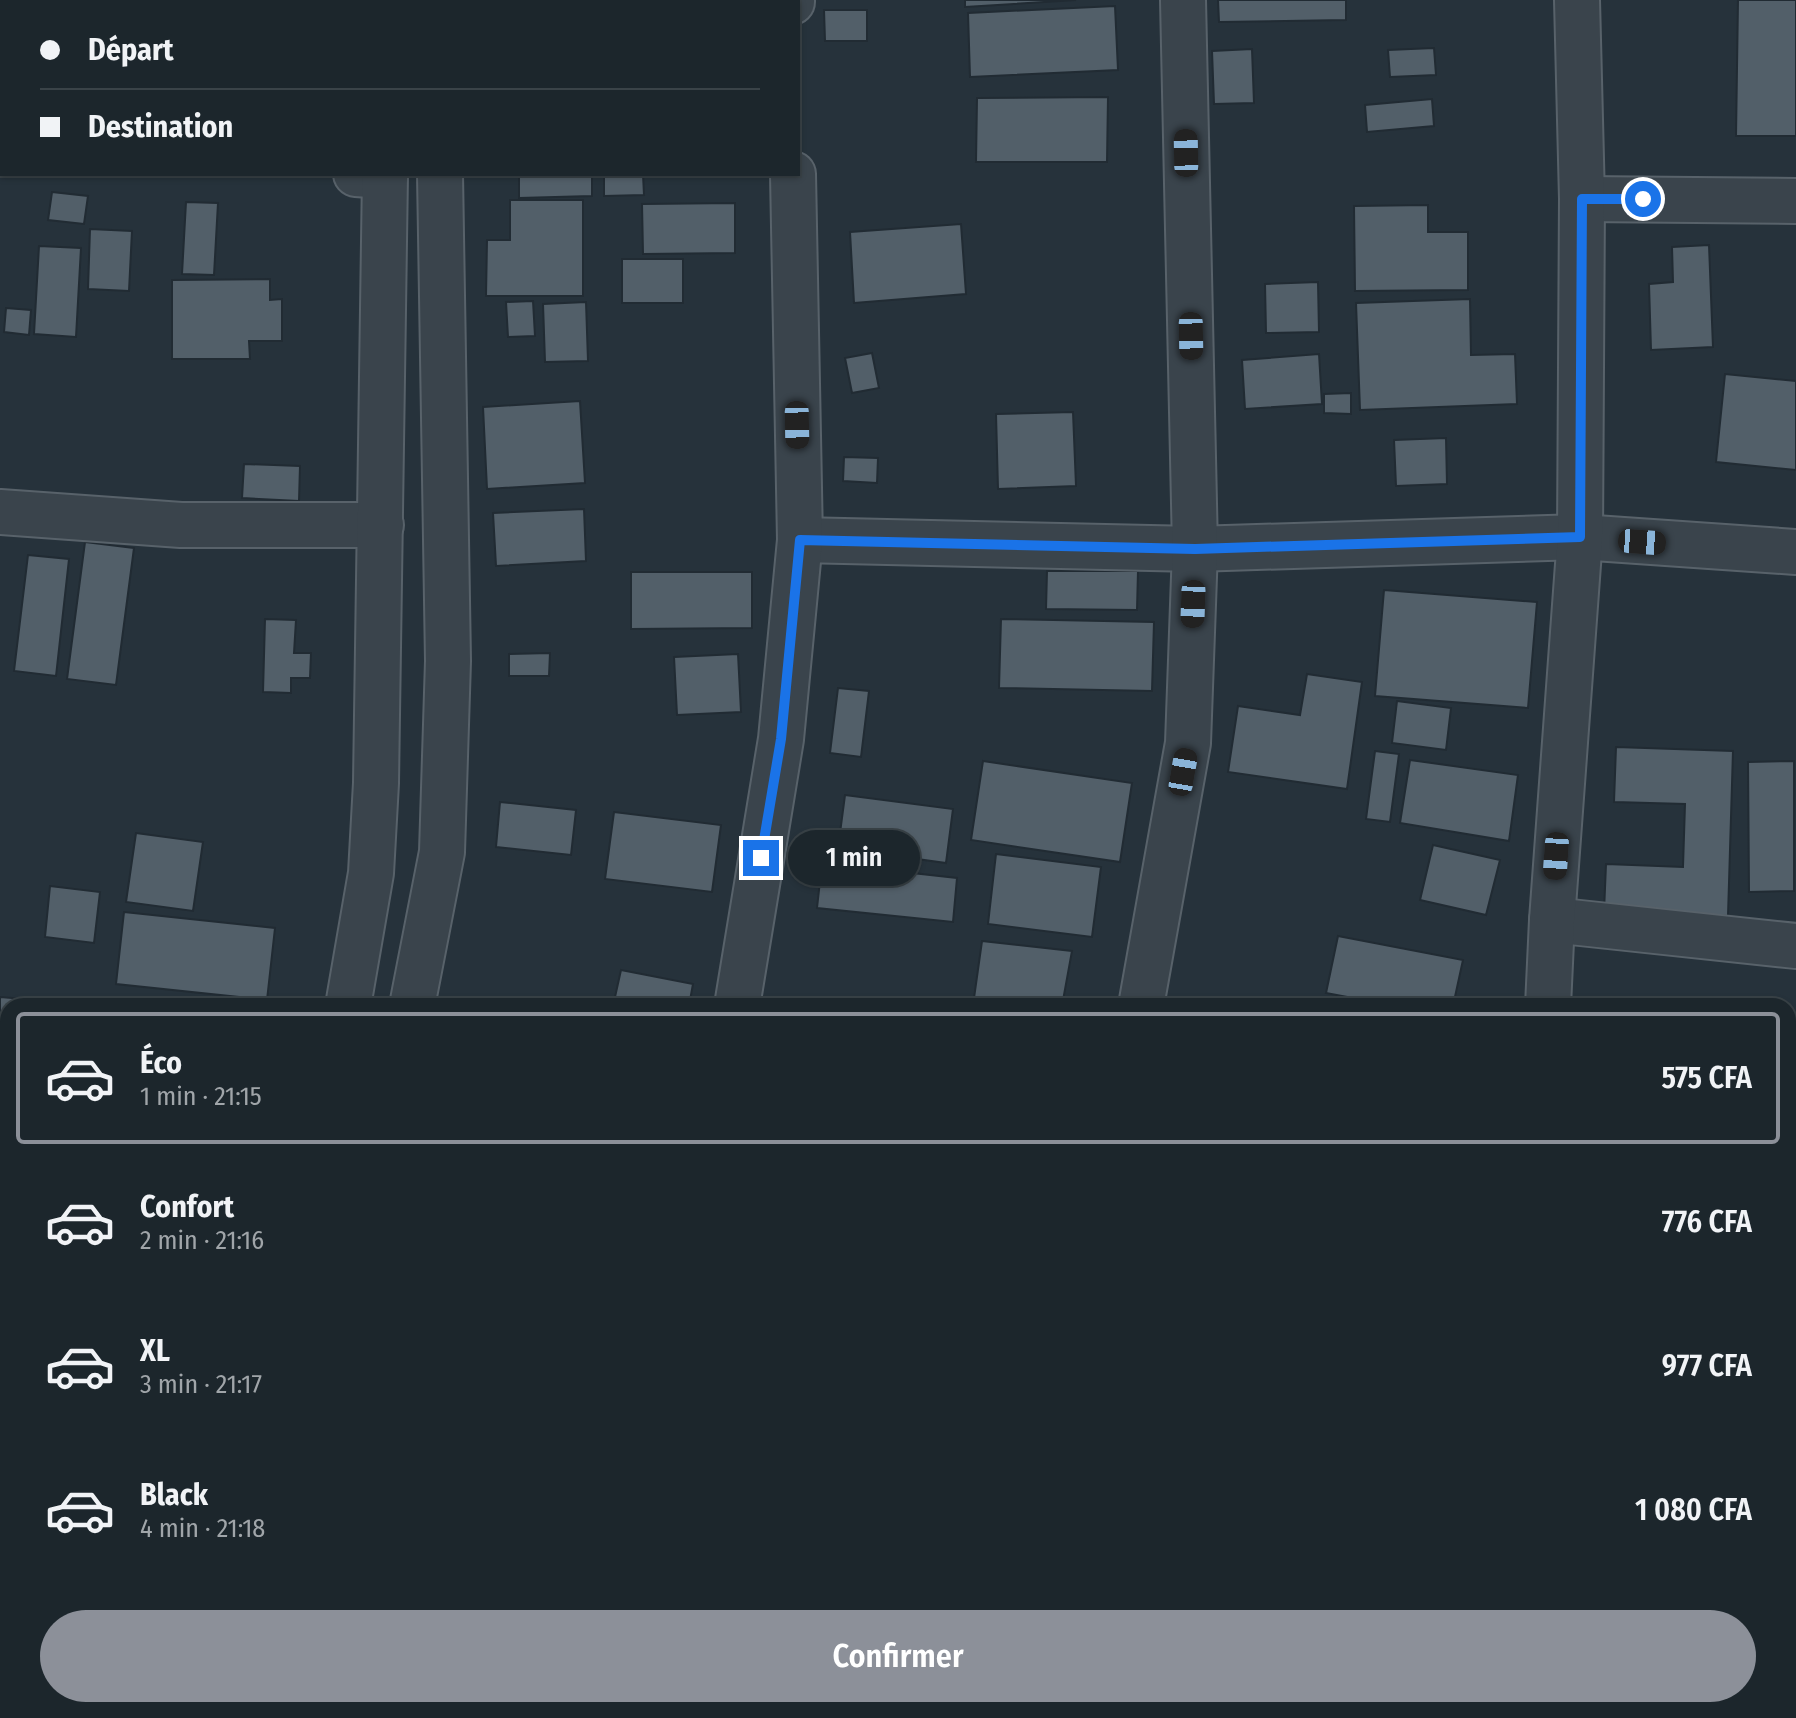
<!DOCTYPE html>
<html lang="fr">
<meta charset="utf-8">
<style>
body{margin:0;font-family:"Fira Sans Condensed",sans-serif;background:#252e34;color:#f1f3f6;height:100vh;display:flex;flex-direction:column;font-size:30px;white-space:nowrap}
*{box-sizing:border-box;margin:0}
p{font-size:26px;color:#a0a5a9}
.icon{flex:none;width:44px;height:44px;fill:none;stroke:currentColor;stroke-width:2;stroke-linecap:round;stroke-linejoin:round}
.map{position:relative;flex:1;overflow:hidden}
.sheet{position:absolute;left:0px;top:998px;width:1796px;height:720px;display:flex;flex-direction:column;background:#1c262c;border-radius:24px 24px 0 0;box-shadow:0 2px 6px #0004,0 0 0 2px #3a4348}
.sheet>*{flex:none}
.hud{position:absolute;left:0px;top:0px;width:800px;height:176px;box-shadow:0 2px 6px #0004,0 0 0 2px #3a4348;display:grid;align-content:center;height:176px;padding:0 40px;background:#1c262c}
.end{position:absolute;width:36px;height:36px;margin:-18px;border:10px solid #1a73e8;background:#fff;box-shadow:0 0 0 4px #fff}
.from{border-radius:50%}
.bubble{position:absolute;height:56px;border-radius:28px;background:#1c262c;box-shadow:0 2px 6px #0004,0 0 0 2px #3a4348;font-size:26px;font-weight:600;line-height:56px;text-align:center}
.car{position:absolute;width:24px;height:48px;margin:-24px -12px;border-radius:10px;box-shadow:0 0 6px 2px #0007;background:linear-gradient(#222 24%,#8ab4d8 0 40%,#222 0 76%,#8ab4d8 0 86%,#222 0)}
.hud b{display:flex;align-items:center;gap:28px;height:76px;font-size:30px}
.hud b+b{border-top:2px solid #3a4348}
.hud i{width:20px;height:20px;background:#f1f3f6}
ul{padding:14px 0 0;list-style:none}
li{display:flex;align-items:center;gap:24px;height:132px;margin:0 16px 12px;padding:0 24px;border:4px solid transparent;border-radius:8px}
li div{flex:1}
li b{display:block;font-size:30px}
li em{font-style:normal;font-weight:600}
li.active{border-color:#8c9099}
li>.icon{width:72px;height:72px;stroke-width:1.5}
.primary-button{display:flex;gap:16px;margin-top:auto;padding:16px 40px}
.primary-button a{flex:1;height:92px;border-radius:48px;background:#8c9099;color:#fff;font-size:32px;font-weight:600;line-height:92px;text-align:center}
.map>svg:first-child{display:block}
.building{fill:#525f69;stroke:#212b33;stroke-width:2}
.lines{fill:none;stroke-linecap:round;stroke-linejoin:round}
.minor-casing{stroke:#58626a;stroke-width:48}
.tertiary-casing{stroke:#58626a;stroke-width:48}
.minor{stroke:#3a444c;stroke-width:44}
.tertiary{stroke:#3a444c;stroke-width:44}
.route{stroke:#1a73e8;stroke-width:10}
</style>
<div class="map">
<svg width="1796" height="1718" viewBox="0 0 1796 1718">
<rect width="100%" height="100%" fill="#26323b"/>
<g class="building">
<polygon points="0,0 120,0 2,2 2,34"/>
<polygon points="965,0 1076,0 965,7"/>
<polygon points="1218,0 1346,0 1346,20 1219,22"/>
<polygon points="1738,0 1796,0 1796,136 1736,136"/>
<polygon points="1115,6 1118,70 970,77 968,13"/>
<polygon points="824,10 867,10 867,41 825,41"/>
<polygon points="1434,48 1436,75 1390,77 1388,50"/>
<polygon points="1252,49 1254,103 1214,104 1212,51"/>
<polygon points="1108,97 1107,162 976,162 977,98"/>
<polygon points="1432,99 1434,126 1367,132 1365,105"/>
<polygon points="519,174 592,174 592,196 519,198"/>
<polygon points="604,174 643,174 644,195 604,196"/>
<polygon points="52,192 88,196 84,224 48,220"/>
<polygon points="510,200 583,200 583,296 486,296 487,240 510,240"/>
<polygon points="186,202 218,203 214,275 182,274"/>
<polygon points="735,203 735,253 643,254 642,204"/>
<polygon points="1428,205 1428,232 1468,232 1468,290 1355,291 1354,206"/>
<polygon points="961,224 966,294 854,303 850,232"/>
<polygon points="90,229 132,231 129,291 88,289"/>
<polygon points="1709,245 1713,347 1651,350 1649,284 1673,282 1672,247"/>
<polygon points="39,246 81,248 76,337 34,334"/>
<rect x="622" y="259" width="61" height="44"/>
<polygon points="270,279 270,300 282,299 282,341 249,341 250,359 172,359 172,280"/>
<polygon points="1318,282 1319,332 1266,333 1265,284"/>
<polygon points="1470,299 1471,355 1515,354 1517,404 1360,410 1356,303"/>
<polygon points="533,301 535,336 508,337 506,302"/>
<polygon points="586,302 588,361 545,362 543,304"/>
<polygon points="6,308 31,310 29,335 4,332"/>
<polygon points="872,353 879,388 852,393 845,358"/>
<polygon points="1319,354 1322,404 1245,409 1242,360"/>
<polygon points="1725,374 1796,381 1796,470 1716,462"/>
<polygon points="1351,393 1351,414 1324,413 1324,394"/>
<polygon points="580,401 585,483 487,489 483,407"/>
<polygon points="1073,412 1076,486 998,489 996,414"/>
<polygon points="1446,438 1447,484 1396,486 1394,440"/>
<polygon points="844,457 878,458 877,483 843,481"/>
<polygon points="244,464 300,466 299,501 242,498"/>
<polygon points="584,509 586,561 496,566 493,513"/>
<polygon points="85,542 134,548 116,685 67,679"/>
<polygon points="28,555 69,559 56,676 14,671"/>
<polygon points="1047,571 1138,571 1137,610 1046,609"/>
<polygon points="631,572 752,572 752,628 631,629"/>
<polygon points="1384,590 1537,602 1528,708 1375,696"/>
<polygon points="265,619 296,620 294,653 311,653 310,678 291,678 291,693 263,692"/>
<polygon points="1001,619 1154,622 1152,691 999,688"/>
<polygon points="550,653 549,676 509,676 509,654"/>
<polygon points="738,654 741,712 677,715 674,657"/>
<polygon points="1307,674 1362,682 1347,789 1228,772 1238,706 1300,715"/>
<polygon points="838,688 869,691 861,757 830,753"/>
<polygon points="1397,701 1451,708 1446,750 1392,743"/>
<polygon points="1616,747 1733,751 1728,916 1604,912 1606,864 1683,867 1685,804 1614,802"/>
<polygon points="1375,751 1399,754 1390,822 1366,819"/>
<polygon points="1410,760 1518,775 1509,841 1400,823"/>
<polygon points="983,761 1132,783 1120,862 971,840"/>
<polygon points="1794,761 1794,891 1749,892 1748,762"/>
<polygon points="845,795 953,809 946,863 838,848"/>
<polygon points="500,802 576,810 571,855 496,847"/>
<polygon points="614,812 721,825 712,892 605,879"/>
<polygon points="136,833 203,842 193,911 126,902"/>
<polygon points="1433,845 1500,860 1486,915 1420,900"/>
<polygon points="996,854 1101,867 1092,937 988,924"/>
<polygon points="822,863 957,878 953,922 817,908"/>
<polygon points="50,886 100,892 94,943 45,937"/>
<polygon points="124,912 275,928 267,1000 116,984"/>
<polygon points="1338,936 1463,960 1453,1006 1395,1006 1326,993"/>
<polygon points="982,941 1072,951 1062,1006 1031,1006 974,998"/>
<polygon points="621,970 693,984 689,1006 613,1006"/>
<polygon points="0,997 85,1004 8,1006 8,1056 0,1055"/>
<polygon points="0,1126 8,1127 8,1193 0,1192"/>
<rect x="0" y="1241" width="8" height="63"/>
<polygon points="0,1319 8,1320 8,1406 0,1406"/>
<polygon points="1796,1415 1796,1457 1788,1461 1788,1419"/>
<rect x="0" y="1416" width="8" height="55"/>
<polygon points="0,1482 8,1483 8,1568 0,1567"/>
<polygon points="1788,1498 1796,1515 1796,1577 1788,1581"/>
<polygon points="495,1710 567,1710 565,1718 542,1718"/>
<polygon points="796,1710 880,1710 952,1718 795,1718"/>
</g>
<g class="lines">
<defs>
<g id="minor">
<polyline points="792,0 792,2"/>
<polyline points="0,152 2,152"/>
<polyline points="356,174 385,176"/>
<polyline points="1582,199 1796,201"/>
<polyline points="0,512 181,525 381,525"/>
<polyline points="800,540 1195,549 1580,537 1796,552"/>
<polyline points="1552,920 1796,946"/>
<polyline points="737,1006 781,739 800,540 793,174"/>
<polyline points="1141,1006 1188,743 1195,549 1183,0"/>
<polyline points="1548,1006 1552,920 1580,537 1582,199 1577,0"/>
<polyline points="0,1665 8,1671"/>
<polyline points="61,1710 71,1718"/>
<polyline points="617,1718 619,1710"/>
<polyline points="1015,1718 1016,1710"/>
<polyline points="1393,1718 1395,1710"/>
</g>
<g id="tertiary">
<polyline points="437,0 437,2"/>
<polyline points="385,2 385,0"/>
<polyline points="348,1006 371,873 376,783 385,174"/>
<polyline points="412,1006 442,852 448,661 440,174"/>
<polyline points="206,1718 208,1710"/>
<polyline points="278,1718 280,1710"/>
</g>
</defs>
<use href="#minor" class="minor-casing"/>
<use href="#tertiary" class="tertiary-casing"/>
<use href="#minor" class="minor"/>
<use href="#tertiary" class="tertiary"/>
</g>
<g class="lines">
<polyline class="route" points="761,858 781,739 800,540 1195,549 1580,537 1582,199 1643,199"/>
</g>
</svg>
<i class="end from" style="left:1643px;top:199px"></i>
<i class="end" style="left:761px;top:858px"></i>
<div class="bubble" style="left:788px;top:830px;width:132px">1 min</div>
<i class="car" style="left:1186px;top:153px;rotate:359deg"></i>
<i class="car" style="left:1191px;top:336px;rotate:179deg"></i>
<i class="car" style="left:797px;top:425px;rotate:179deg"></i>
<i class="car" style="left:1642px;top:542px;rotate:94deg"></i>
<i class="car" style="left:1193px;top:604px;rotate:182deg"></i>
<i class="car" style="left:1183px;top:772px;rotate:10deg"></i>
<i class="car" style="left:1556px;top:856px;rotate:184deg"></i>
<div class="hud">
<b><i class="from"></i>Départ</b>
<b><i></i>Destination</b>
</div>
<section class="sheet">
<ul>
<li class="active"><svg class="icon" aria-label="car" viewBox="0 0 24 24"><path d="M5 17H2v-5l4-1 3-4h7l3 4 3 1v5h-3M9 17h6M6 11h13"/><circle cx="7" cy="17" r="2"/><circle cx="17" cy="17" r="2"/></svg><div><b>Éco</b><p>1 min · 21:15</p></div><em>575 CFA</em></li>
<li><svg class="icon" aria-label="car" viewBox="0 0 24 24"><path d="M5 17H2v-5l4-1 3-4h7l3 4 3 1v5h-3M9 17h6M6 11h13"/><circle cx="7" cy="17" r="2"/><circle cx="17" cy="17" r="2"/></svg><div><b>Confort</b><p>2 min · 21:16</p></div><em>776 CFA</em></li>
<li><svg class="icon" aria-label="car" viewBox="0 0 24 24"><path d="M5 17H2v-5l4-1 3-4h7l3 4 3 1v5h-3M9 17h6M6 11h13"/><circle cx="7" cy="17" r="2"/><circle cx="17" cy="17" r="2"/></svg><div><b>XL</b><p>3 min · 21:17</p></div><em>977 CFA</em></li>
<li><svg class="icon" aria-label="car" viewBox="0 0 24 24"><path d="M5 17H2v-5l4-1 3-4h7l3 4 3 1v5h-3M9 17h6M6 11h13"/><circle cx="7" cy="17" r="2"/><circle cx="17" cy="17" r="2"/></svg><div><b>Black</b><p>4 min · 21:18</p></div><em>1 080 CFA</em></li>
</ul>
<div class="primary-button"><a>Confirmer</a></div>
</section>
</div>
